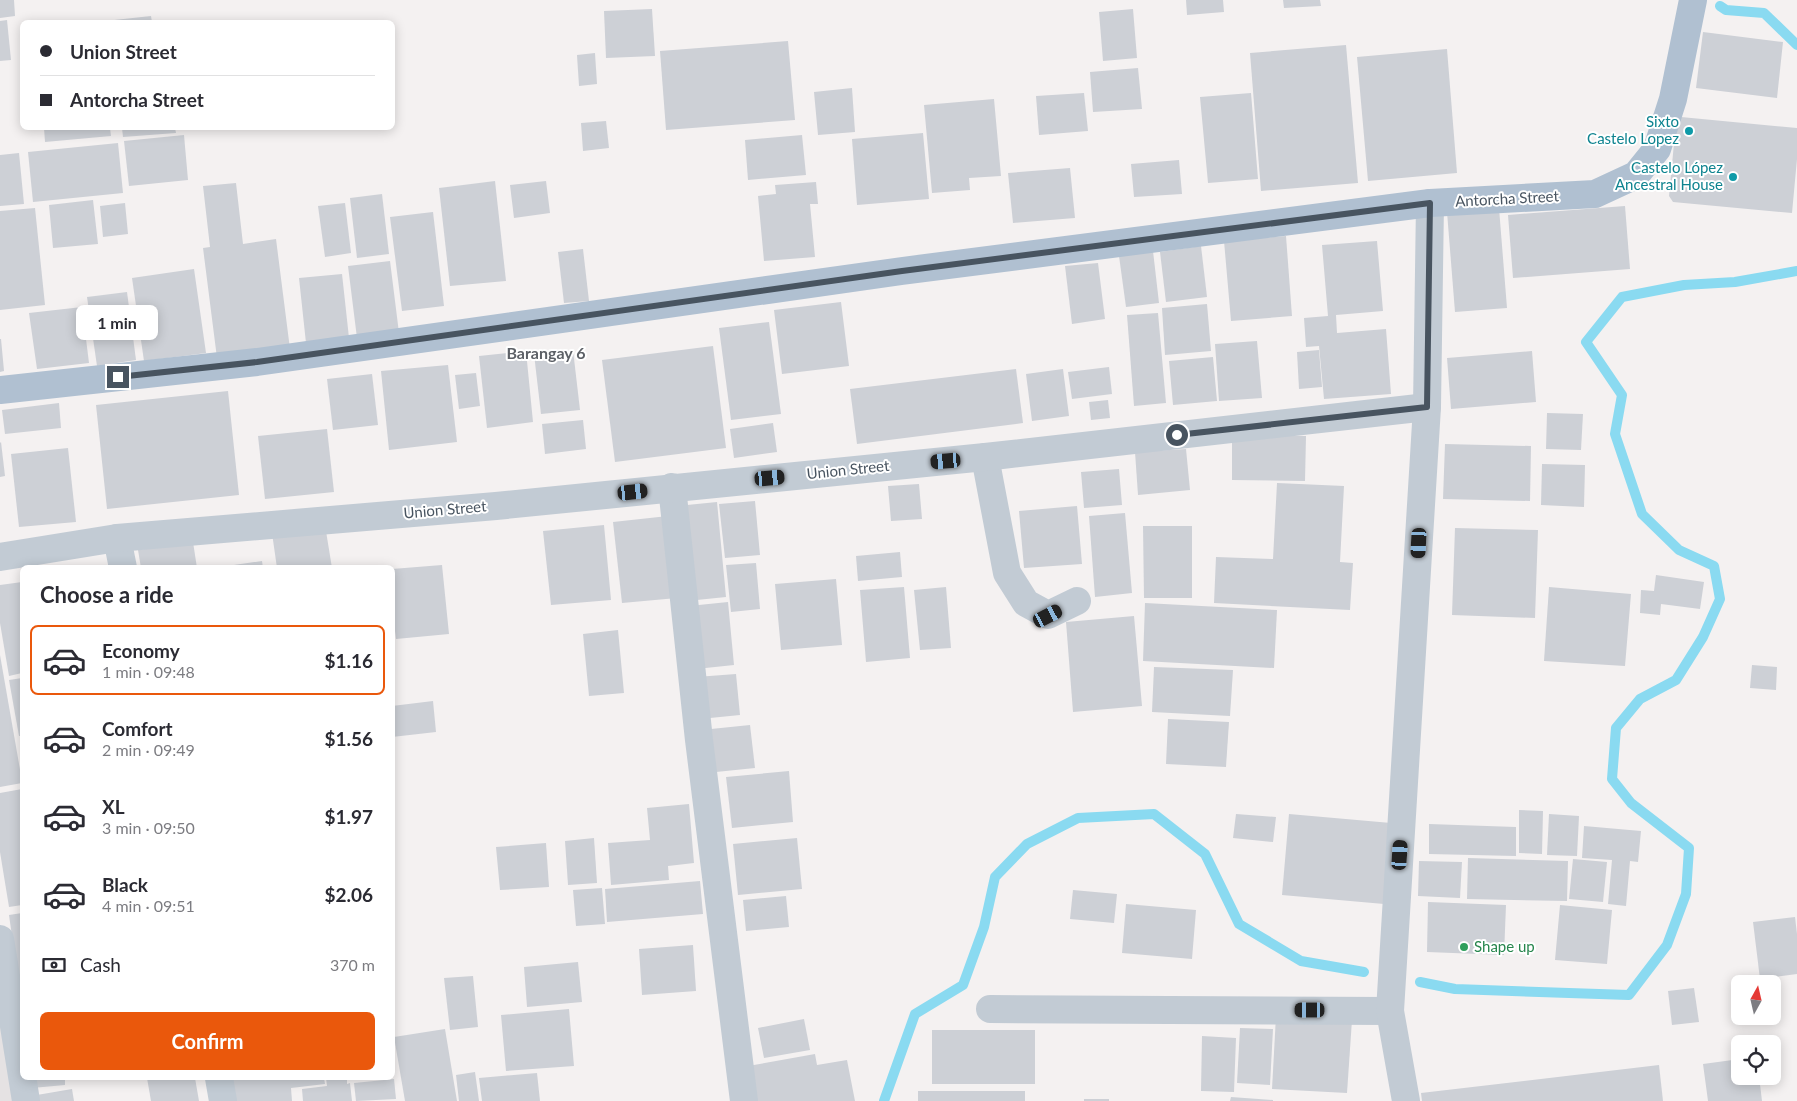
<!DOCTYPE html>
<meta charset="utf-8">
<style>
body{margin:0;font-family:Lato,sans-serif;background:#f2f2f3;color:#2b2b33;height:100vh;display:flex;flex-direction:column;font-size:19px;white-space:nowrap}
*{box-sizing:border-box;margin:0}
p{font-size:16px;color:#7c7c81}
.icon{flex:none;width:28px;height:28px;fill:none;stroke:currentColor;stroke-width:2;stroke-linecap:round;stroke-linejoin:round}
.map{position:relative;flex:1;overflow:hidden}
.sheet{position:absolute;left:20px;top:565px;width:375px;height:515px;display:flex;flex-direction:column;background:#fff;border-radius:8px;box-shadow:0 2px 12px #0003}
.sheet>*{flex:none}
.top-card{position:absolute;left:20px;top:20px;width:375px;height:110px;border-radius:8px;box-shadow:0 2px 12px #0003;display:grid;align-content:center;height:110px;padding:0 20px;background:#fff}
.needle{width:32px;rotate:8deg}
.tools{position:absolute;left:1731px;top:975px;display:grid;gap:10px}
.tools a{display:grid;place-items:center;width:50px;height:50px;border-radius:8px;background:#fff;box-shadow:0 2px 12px #0003;font-size:25px}
.end{position:absolute;width:22px;height:22px;margin:-11px;border:6px solid #485460;background:#fff;box-shadow:0 0 0 2px #fff}
.from{border-radius:50%}
.bubble{position:absolute;height:35px;border-radius:8px;background:#fff;box-shadow:0 2px 12px #0003;font-size:16px;font-weight:700;line-height:35px;text-align:center}
.car{position:absolute;width:15px;height:30px;margin:-15px -8px;border-radius:6px;box-shadow:0 0 4px 1px #0007;background:linear-gradient(#222 24%,#8ab4d8 0 40%,#222 0 76%,#8ab4d8 0 86%,#222 0)}
.top-card b{display:flex;align-items:center;gap:18px;height:48px;font-size:19px}
.top-card b+b{border-top:1px solid #e1e1e2}
.top-card i{width:12px;height:12px;background:#2b2b33}
ul{padding:0;list-style:none}
li{display:flex;align-items:center;gap:15px;height:70px;margin:0 10px 8px;padding:0 10px;border:2px solid transparent;border-radius:8px}
li div{flex:1}
li b{display:block;font-size:19px}
li em{font-style:normal;font-weight:700}
li.current{border-color:#ea580c}
li>.icon{width:45px;height:45px;stroke-width:1.5}
h2{padding:0 20px;font-size:22px;line-height:60px}
.pay{display:flex;align-items:center;gap:12px;height:55px;padding:0 20px;font-size:19px}
.pay p{margin-inline-start:auto}
.primary-button{display:flex;gap:10px;margin-top:auto;padding:10px 20px}
.primary-button a{flex:1;height:58px;border-radius:8px;background:#ea580c;color:#fff;font-size:20px;font-weight:700;line-height:58px;text-align:center}
.map>svg:first-child{display:block}
.education{fill:#e5e2e3}
.lines{fill:none;stroke-linecap:round;stroke-linejoin:round}
.stream{stroke:#8adaf1;stroke-width:10}
.building{fill:#cdd0d6}
.minor{stroke:#c2cbd4;stroke-width:28}
.major{stroke:#b0c0d1;stroke-width:28}
.route{stroke:#485460;stroke-width:6}
.culture-dot{fill:#0f9aa8;stroke:#fff;stroke-width:2}
.leisure-dot{fill:#2e9e5b;stroke:#fff;stroke-width:2}
.labels{text-anchor:middle;stroke-width:4;stroke-linejoin:round;paint-order:stroke}
.culture-label{font-size:15px;fill:#0d838f;stroke:#fff;text-anchor:end}
.street-label{font-size:15px;fill:#485460;stroke:#fff}
.leisure-label{font-size:15px;fill:#27864d;stroke:#fff;text-anchor:start}
.neighbourhood-label{font-size:16px;font-weight:bold;fill:#5d6167;stroke:#fff}
</style>
<div class="map">
<svg width="1797" height="1101" viewBox="0 0 1797 1101">
<rect width="100%" height="100%" fill="#f4f1f1"/>
<polygon class="education" points="0,997 16,1101 0,1101"/>
<g class="lines">
<g class="stream">
<polyline points="1720,6 1726,10 1764,13 1797,45"/>
<polyline points="1420,982 1455,989 1629,995 1667,945 1686,894 1689,848 1631,803 1612,779 1616,728 1640,699 1676,680 1703,637 1720,599 1714,566 1679,550 1642,514 1615,434 1622,395 1586,342 1622,297 1684,285 1735,282 1797,271"/>
<polyline points="884,1101 915,1014 963,985 984,927 995,877 1027,844 1078,818 1154,814 1205,854 1239,924 1301,961 1364,972"/>
</g>
</g>
<g class="building">
<polygon points="0,0 14,0 15,16 0,18"/>
<polygon points="1186,0 1223,0 1224,12 1187,15"/>
<polygon points="1283,0 1320,0 1321,6 1284,8"/>
<polygon points="652,9 655,56 606,58 604,11"/>
<polygon points="1133,9 1137,58 1103,61 1099,12"/>
<polygon points="151,16 152,22 105,22 105,21"/>
<polygon points="7,20 11,60 0,61 0,21"/>
<polygon points="1703,32 1783,42 1777,98 1696,88"/>
<polygon points="788,41 795,120 666,130 660,51"/>
<polygon points="1346,45 1358,183 1261,191 1250,53"/>
<polygon points="1447,49 1457,173 1368,181 1357,57"/>
<polygon points="595,53 597,84 579,86 577,55"/>
<polygon points="1138,68 1142,109 1093,112 1090,72"/>
<polygon points="852,88 855,132 818,135 814,92"/>
<polygon points="1084,93 1088,131 1039,135 1036,96"/>
<polygon points="1251,93 1258,179 1208,183 1200,97"/>
<polygon points="994,99 1001,176 969,178 970,190 932,193 924,105"/>
<polygon points="1681,117 1797,128 1797,159 1792,213 1673,202 1669,196 1676,122"/>
<polygon points="606,121 609,148 583,151 581,123"/>
<polygon points="44,128 110,128 111,136 45,142"/>
<polygon points="122,128 175,128 176,133 123,137"/>
<polygon points="923,133 929,199 857,205 852,139"/>
<polygon points="184,135 188,180 129,186 124,141"/>
<polygon points="802,135 806,175 748,180 745,140"/>
<polygon points="118,143 123,193 33,202 28,152"/>
<polygon points="19,153 24,204 0,206 0,155"/>
<polygon points="1179,160 1182,194 1134,197 1131,164"/>
<polygon points="1070,168 1075,218 1013,223 1008,173"/>
<polygon points="495,181 506,281 450,286 439,188"/>
<polygon points="546,181 550,213 514,218 510,185"/>
<polygon points="816,182 818,204 810,204 815,257 764,261 758,196 776,194 775,185"/>
<polygon points="236,183 243,244 276,239 290,349 217,358 203,248 210,247 203,186"/>
<polygon points="382,194 389,254 357,258 350,198"/>
<polygon points="93,200 98,244 53,248 49,205"/>
<polygon points="125,203 128,234 103,237 100,206"/>
<polygon points="345,203 351,253 325,257 318,206"/>
<polygon points="1625,206 1630,269 1513,278 1508,215"/>
<polygon points="35,208 45,305 0,310 0,211"/>
<polygon points="1499,208 1507,308 1455,312 1447,212"/>
<polygon points="433,212 444,306 402,311 390,217"/>
<polygon points="1286,236 1292,316 1231,321 1224,241"/>
<polygon points="1377,241 1383,311 1336,315 1337,333 1386,329 1391,394 1324,399 1319,346 1306,347 1304,318 1328,316 1322,245"/>
<polygon points="1201,246 1207,297 1166,302 1160,252"/>
<polygon points="583,249 589,301 564,303 558,252"/>
<polygon points="1153,251 1159,303 1126,307 1119,256"/>
<polygon points="390,261 399,333 357,338 348,266"/>
<polygon points="1098,263 1105,319 1072,324 1065,266"/>
<polygon points="194,269 206,353 144,361 132,278"/>
<polygon points="342,274 349,338 306,343 299,278"/>
<polygon points="127,292 136,360 97,366 87,297"/>
<polygon points="841,302 849,366 782,374 774,310"/>
<polygon points="1207,304 1211,351 1165,355 1162,308"/>
<polygon points="82,307 89,363 37,369 29,313"/>
<polygon points="1158,313 1166,403 1134,406 1127,315"/>
<polygon points="769,322 781,414 731,420 719,328"/>
<polygon points="0,339 1,339 4,371 0,372"/>
<polygon points="1257,341 1262,398 1219,401 1215,344"/>
<polygon points="713,346 726,448 615,462 602,360"/>
<polygon points="573,350 580,410 541,414 534,354"/>
<polygon points="1319,350 1322,387 1299,389 1297,352"/>
<polygon points="526,351 533,422 487,428 479,356"/>
<polygon points="1532,351 1536,402 1451,409 1447,358"/>
<polygon points="1213,357 1217,401 1173,405 1169,361"/>
<polygon points="448,365 457,442 389,450 381,371"/>
<polygon points="1109,367 1112,394 1072,399 1068,372"/>
<polygon points="1016,369 1023,423 857,444 850,389"/>
<polygon points="1063,369 1069,416 1032,421 1026,374"/>
<polygon points="476,373 480,406 459,409 455,375"/>
<polygon points="372,374 378,425 333,430 327,379"/>
<polygon points="228,391 239,495 107,509 96,405"/>
<polygon points="1108,400 1110,418 1091,420 1089,402"/>
<polygon points="59,403 61,428 5,434 2,410"/>
<polygon points="1547,413 1583,414 1581,450 1546,449"/>
<polygon points="583,420 586,449 545,454 542,424"/>
<polygon points="773,423 777,452 734,458 730,429"/>
<polygon points="327,429 334,492 265,499 258,436"/>
<polygon points="1232,435 1306,436 1305,481 1232,480"/>
<polygon points="1,442 5,476 0,477 0,443"/>
<polygon points="1445,444 1531,446 1530,501 1443,499"/>
<polygon points="68,448 76,522 19,527 11,454"/>
<polygon points="1186,449 1190,490 1138,495 1135,452"/>
<polygon points="1542,464 1585,465 1584,507 1541,505"/>
<polygon points="1119,469 1122,505 1084,508 1081,472"/>
<polygon points="1277,483 1344,486 1340,562 1353,563 1350,610 1214,603 1216,557 1273,559"/>
<polygon points="919,484 922,519 891,521 888,486"/>
<polygon points="755,501 760,555 725,558 719,504"/>
<polygon points="717,502 726,597 687,601 677,506"/>
<polygon points="1077,506 1082,564 1024,568 1019,511"/>
<polygon points="1125,513 1132,593 1095,597 1089,516"/>
<polygon points="668,516 677,598 622,603 613,522"/>
<polygon points="325,525 332,568 277,568 272,533"/>
<polygon points="604,525 611,600 551,605 543,531"/>
<polygon points="1143,526 1192,526 1192,598 1144,598"/>
<polygon points="1455,528 1538,530 1535,618 1452,615"/>
<polygon points="193,542 197,568 141,568 138,550"/>
<polygon points="900,552 902,577 858,581 856,556"/>
<polygon points="262,561 263,568 227,568 227,566"/>
<polygon points="756,563 760,609 731,612 726,565"/>
<polygon points="442,565 449,634 396,639 392,608 392,569"/>
<polygon points="1656,575 1704,582 1700,609 1661,604 1660,615 1640,613 1641,590 1654,591"/>
<polygon points="836,579 842,645 781,650 775,584"/>
<polygon points="22,582 22,673 9,676 0,623 0,585"/>
<polygon points="904,587 910,658 866,662 860,590"/>
<polygon points="946,587 951,648 920,650 914,590"/>
<polygon points="1549,587 1631,594 1625,666 1544,661"/>
<polygon points="728,602 734,665 696,669 689,606"/>
<polygon points="1145,603 1277,610 1274,668 1143,661"/>
<polygon points="1134,616 1142,706 1073,712 1066,622"/>
<polygon points="618,630 624,693 589,696 583,634"/>
<polygon points="0,655 22,781 22,783 0,787"/>
<polygon points="1752,665 1777,667 1776,690 1750,688"/>
<polygon points="1154,667 1233,670 1230,716 1152,712"/>
<polygon points="736,674 740,715 700,719 696,677"/>
<polygon points="22,678 22,736 19,736 9,680"/>
<polygon points="433,701 436,732 392,737 392,706"/>
<polygon points="1168,719 1229,722 1226,767 1166,764"/>
<polygon points="750,725 755,768 716,772 711,729"/>
<polygon points="789,771 793,822 732,828 726,777"/>
<polygon points="22,789 22,905 9,907 0,852 0,793"/>
<polygon points="689,804 694,863 668,866 669,880 611,885 608,843 650,840 647,808"/>
<polygon points="1519,810 1543,811 1542,854 1519,853"/>
<polygon points="1236,814 1276,817 1273,842 1233,838"/>
<polygon points="1289,814 1391,823 1384,904 1282,895"/>
<polygon points="1549,814 1579,816 1577,856 1547,855"/>
<polygon points="1429,824 1516,827 1516,856 1429,854"/>
<polygon points="1584,826 1641,831 1638,862 1630,861 1626,906 1608,904 1612,860 1582,858"/>
<polygon points="594,838 597,883 568,885 565,841"/>
<polygon points="797,838 802,889 738,895 733,844"/>
<polygon points="546,843 549,887 500,890 496,847"/>
<polygon points="1468,858 1568,861 1567,901 1467,899"/>
<polygon points="1573,859 1607,862 1603,902 1569,899"/>
<polygon points="1419,861 1462,862 1460,898 1418,896"/>
<polygon points="700,881 703,914 607,922 605,889"/>
<polygon points="602,888 605,924 576,926 573,890"/>
<polygon points="1073,890 1117,894 1114,923 1070,919"/>
<polygon points="786,896 789,927 746,931 743,900"/>
<polygon points="1428,902 1506,905 1504,955 1427,952"/>
<polygon points="1126,904 1196,910 1192,959 1122,953"/>
<polygon points="1560,905 1612,910 1607,964 1555,960"/>
<polygon points="22,913 22,1000 21,1000 9,915"/>
<polygon points="1795,917 1797,934 1797,974 1760,979 1753,922"/>
<polygon points="693,945 696,991 642,995 639,949"/>
<polygon points="578,962 582,1002 527,1007 524,967"/>
<polygon points="473,976 478,1027 450,1030 444,978"/>
<polygon points="1694,988 1699,1022 1672,1025 1668,991"/>
<polygon points="569,1009 574,1066 506,1071 501,1015"/>
<polygon points="1276,1016 1352,1020 1347,1093 1272,1089"/>
<polygon points="804,1019 810,1050 764,1058 758,1028"/>
<polygon points="1240,1028 1273,1029 1270,1085 1237,1083"/>
<polygon points="445,1029 457,1101 405,1101 394,1037"/>
<rect x="932" y="1030" width="103" height="54"/>
<polygon points="1202,1036 1236,1038 1234,1092 1201,1091"/>
<polygon points="815,1054 817,1065 847,1060 855,1101 755,1101 748,1066"/>
<polygon points="1740,1059 1740,1076 1759,1076 1762,1101 1708,1101 1703,1064"/>
<polygon points="1659,1065 1663,1101 1422,1101 1421,1093"/>
<polygon points="475,1072 479,1101 459,1101 456,1075"/>
<polygon points="537,1073 540,1101 482,1101 479,1078"/>
<polygon points="31,1078 65,1078 65,1085 32,1088"/>
<polygon points="147,1078 195,1078 199,1101 151,1101"/>
<polygon points="229,1078 324,1078 325,1084 291,1088 292,1101 236,1101"/>
<polygon points="326,1078 347,1078 347,1084 350,1083 352,1101 303,1101 302,1089 327,1086"/>
<polygon points="394,1079 396,1099 356,1101 354,1083"/>
<polygon points="72,1089 74,1101 32,1101 31,1096"/>
<rect x="918" y="1091" width="107" height="10"/>
<polygon points="1231,1097 1273,1100 1273,1101 1230,1101"/>
<rect x="1084" y="1099" width="25" height="2"/>
</g>
<g class="lines">
<g class="minor">
<polyline points="985,457 1007,573 1026,603 1048,615 1077,601"/>
<polyline points="672,487 699,740 744,1101"/>
<polyline points="117,538 123,568"/>
<polyline points="0,557 117,538 496,506 985,457 1427,407"/>
<polyline points="0,939 26,1101"/>
<polyline points="990,1009 1390,1011"/>
<polyline points="219,1078 223,1101"/>
<polyline points="1406,1101 1390,1011 1427,407 1430,203"/>
</g>
<polyline class="major" points="0,390 257,362 902,271 1430,203 1595,194 1636,175 1657,149 1673,99 1693,0"/>
</g>
<g class="lines">
<polyline class="route" points="118,377 257,362 902,271 1430,203 1427,407 1177,435"/>
</g>
<g class="culture-dot">
<circle cx="1689" cy="131" r="5"/>
<circle cx="1733" cy="177" r="5"/>
</g>
<circle class="leisure-dot" cx="1464" cy="947" r="5"/>
<g class="labels">
<g class="culture-label">
<text x="1679" y="127">Sixto<tspan x="1679" dy="17">Castelo Lopez</tspan></text>
<text x="1723" y="173">Castelo López<tspan x="1723" dy="17">Ancestral House</tspan></text>
</g>
<g class="street-label">
<text transform="translate(1507 199) rotate(-3)" y="5">Antorcha Street</text>
<text transform="translate(848 470) rotate(-6)" y="5">Union Street</text>
<text transform="translate(445 510) rotate(-5)" y="5">Union Street</text>
</g>
<g class="leisure-label">
<text x="1474" y="952">Shape up</text>
</g>
<g class="neighbourhood-label">
<text x="546" y="359">Barangay 6</text>
</g>
</g>
</svg>
<div class="tools">
<a><svg class="needle" viewBox="-14 -14 28 28"><path d="M0-13l5 13h-10z" fill="#e53935"/><path d="M0 13l5-13h-10z" fill="#7c7c81"/></svg></a>
<a><svg class="icon" aria-label="locate" viewBox="0 0 24 24"><circle cx="12" cy="12" r="6"/><path d="M12 2v4M12 18v4M2 12h4M18 12h4"/></svg></a>
</div>
<i class="end from" style="left:1177px;top:435px"></i>
<i class="end" style="left:118px;top:377px"></i>
<div class="bubble" style="left:76px;top:305px;width:82px">1 min</div>
<i class="car" style="left:946px;top:461px;rotate:265deg"></i>
<i class="car" style="left:770px;top:478px;rotate:85deg"></i>
<i class="car" style="left:633px;top:492px;rotate:84deg"></i>
<i class="car" style="left:1419px;top:543px;rotate:183deg"></i>
<i class="car" style="left:1048px;top:616px;rotate:63deg"></i>
<i class="car" style="left:1400px;top:855px;rotate:4deg"></i>
<i class="car" style="left:1310px;top:1010px;rotate:270deg"></i>
<div class="top-card">
<b><i class="from"></i>Union Street</b>
<b><i></i>Antorcha Street</b>
</div>
<section class="sheet">
<h2>Choose a ride</h2>
<ul>
<li class="current"><svg class="icon" aria-label="car" viewBox="0 0 24 24"><path d="M5 17H2v-5l4-1 3-4h7l3 4 3 1v5h-3M9 17h6M6 11h13"/><circle cx="7" cy="17" r="2"/><circle cx="17" cy="17" r="2"/></svg><div><b>Economy</b><p>1 min · 09:48</p></div><em>$1.16</em></li>
<li><svg class="icon" aria-label="car" viewBox="0 0 24 24"><path d="M5 17H2v-5l4-1 3-4h7l3 4 3 1v5h-3M9 17h6M6 11h13"/><circle cx="7" cy="17" r="2"/><circle cx="17" cy="17" r="2"/></svg><div><b>Comfort</b><p>2 min · 09:49</p></div><em>$1.56</em></li>
<li><svg class="icon" aria-label="car" viewBox="0 0 24 24"><path d="M5 17H2v-5l4-1 3-4h7l3 4 3 1v5h-3M9 17h6M6 11h13"/><circle cx="7" cy="17" r="2"/><circle cx="17" cy="17" r="2"/></svg><div><b>XL</b><p>3 min · 09:50</p></div><em>$1.97</em></li>
<li><svg class="icon" aria-label="car" viewBox="0 0 24 24"><path d="M5 17H2v-5l4-1 3-4h7l3 4 3 1v5h-3M9 17h6M6 11h13"/><circle cx="7" cy="17" r="2"/><circle cx="17" cy="17" r="2"/></svg><div><b>Black</b><p>4 min · 09:51</p></div><em>$2.06</em></li>
</ul>
<div class="pay"><svg class="icon" aria-label="cash" viewBox="0 0 24 24"><path d="M3 7h18v10H3z"/><circle cx="12" cy="12" r="2"/></svg>Cash<p>370 m</p></div>
<div class="primary-button"><a>Confirm</a></div>
</section>
</div>
